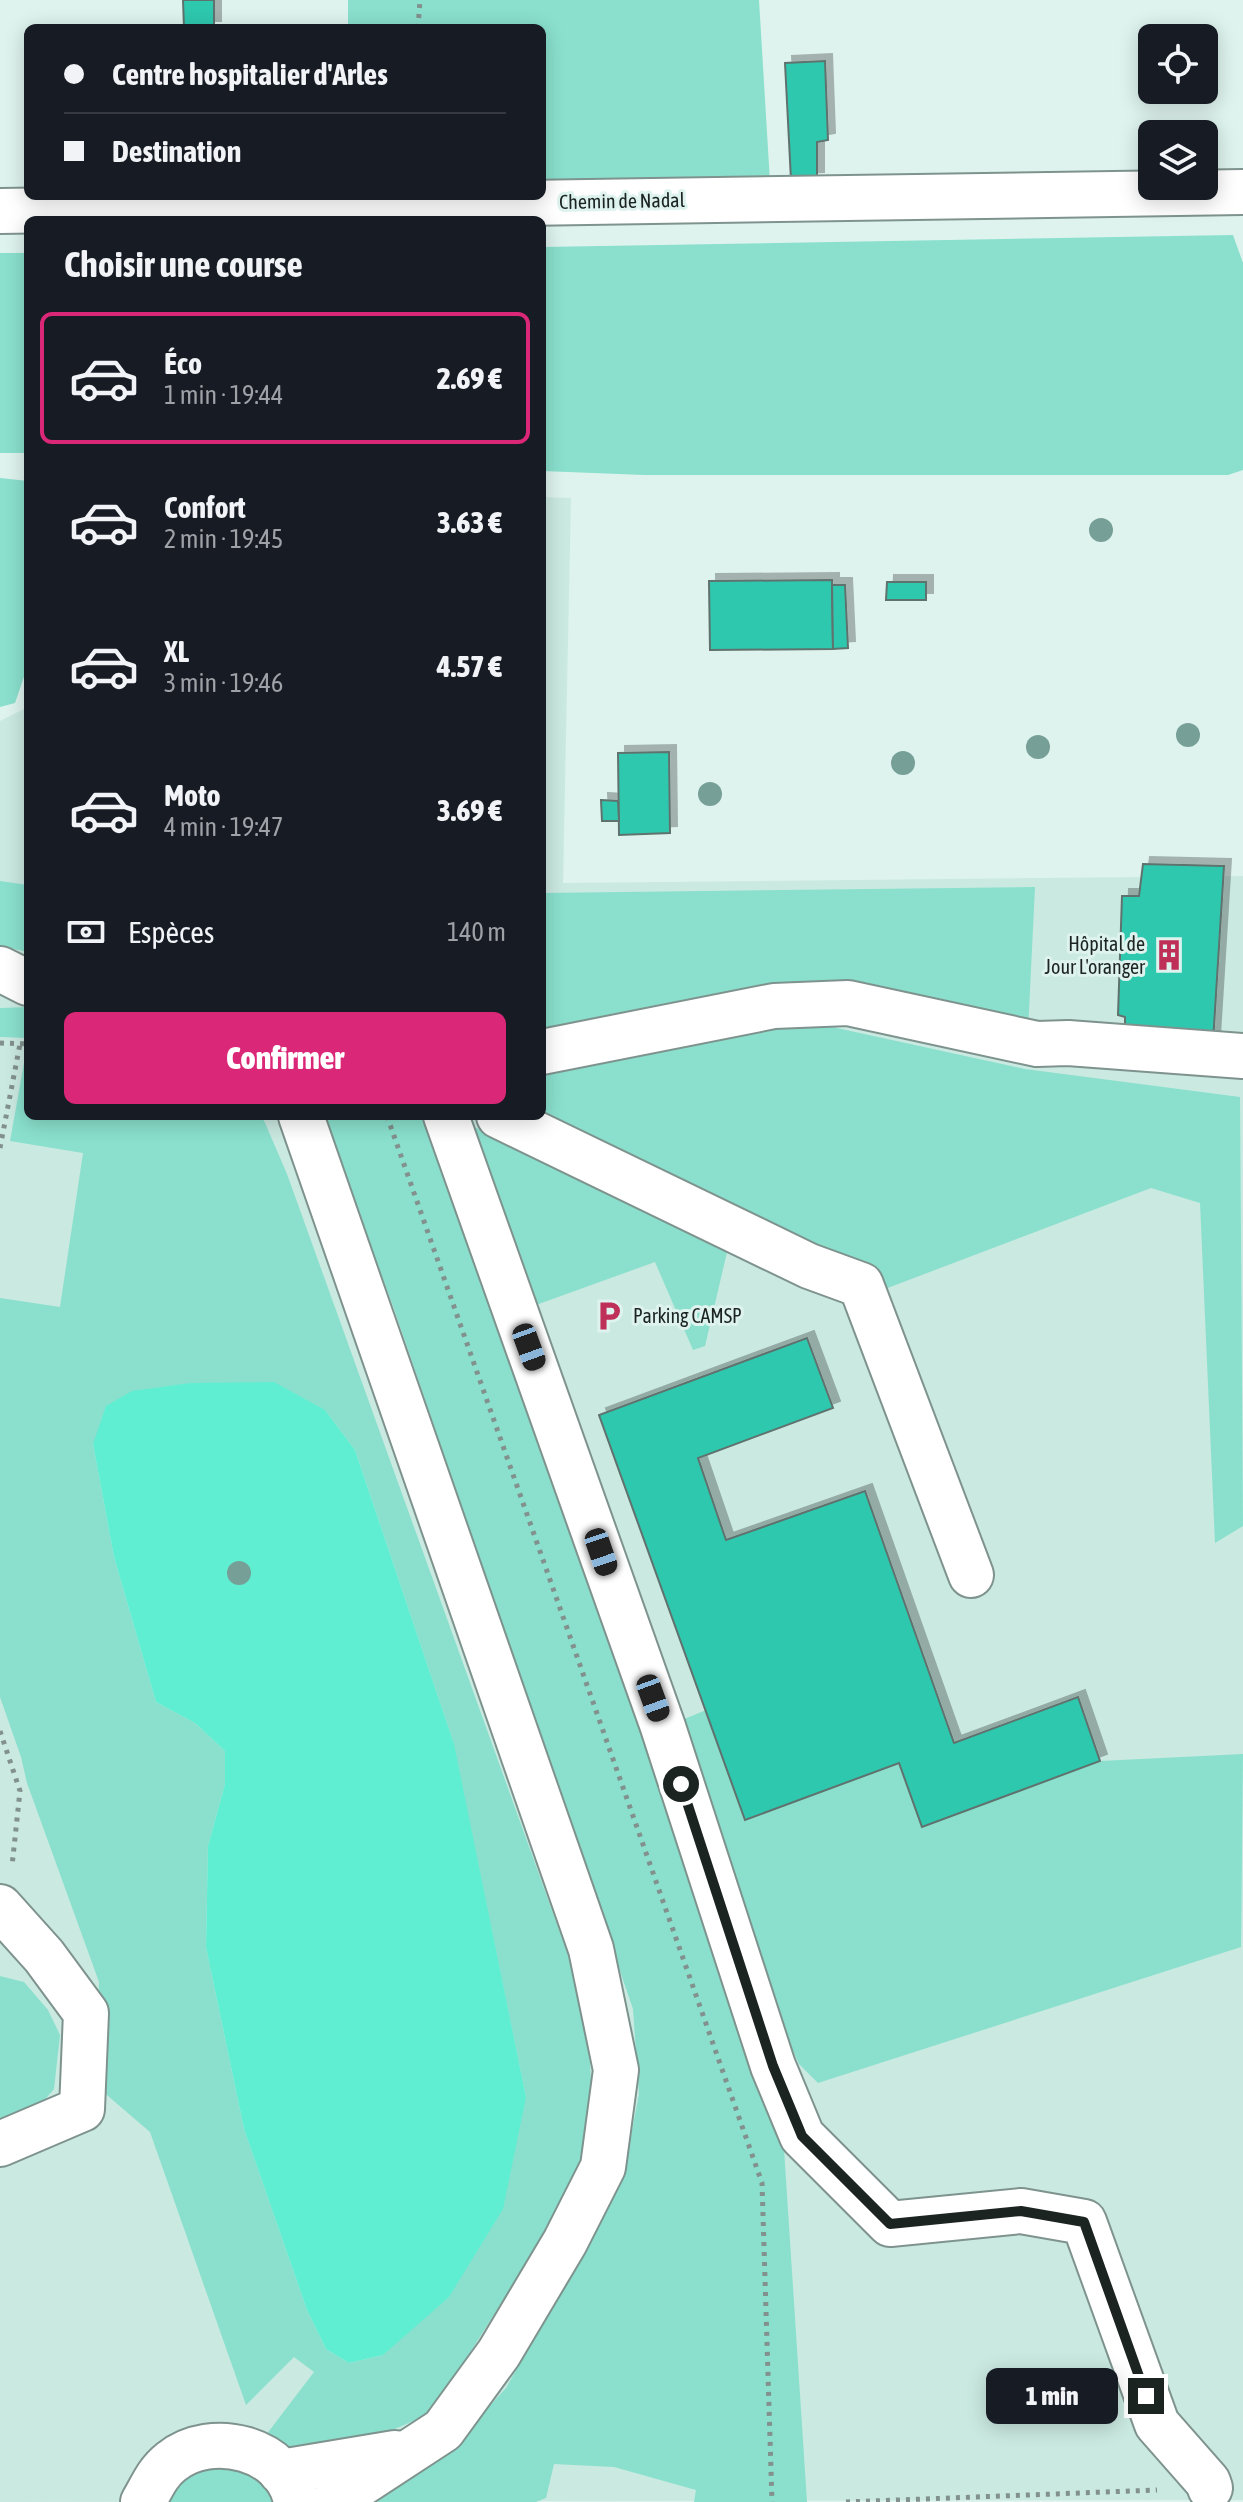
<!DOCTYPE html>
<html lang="fr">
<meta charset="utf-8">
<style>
body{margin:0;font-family:"Asap Condensed",sans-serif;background:#242831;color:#f1f3f6;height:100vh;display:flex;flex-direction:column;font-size:30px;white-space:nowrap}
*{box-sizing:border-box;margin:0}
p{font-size:26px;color:#9ea1a6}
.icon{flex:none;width:44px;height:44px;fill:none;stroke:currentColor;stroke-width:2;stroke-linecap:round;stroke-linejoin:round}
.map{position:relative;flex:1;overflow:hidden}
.drawer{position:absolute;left:24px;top:216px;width:522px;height:904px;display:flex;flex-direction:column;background:#171b24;border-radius:12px;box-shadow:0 4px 20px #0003}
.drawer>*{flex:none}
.guide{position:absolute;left:24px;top:24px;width:522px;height:176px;border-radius:12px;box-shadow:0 4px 20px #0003;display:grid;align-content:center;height:176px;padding:0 40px;background:#171b24}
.controls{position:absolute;left:1138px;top:24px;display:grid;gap:16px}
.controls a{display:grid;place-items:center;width:80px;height:80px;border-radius:12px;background:#171b24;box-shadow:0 4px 20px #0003;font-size:40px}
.end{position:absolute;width:36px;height:36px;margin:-18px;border:10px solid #1c2422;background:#fff;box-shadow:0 0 0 4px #fff}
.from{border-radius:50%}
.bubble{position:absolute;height:56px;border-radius:12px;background:#171b24;box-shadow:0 4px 20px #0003;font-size:26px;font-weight:800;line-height:56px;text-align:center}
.car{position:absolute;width:24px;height:48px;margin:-24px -12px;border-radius:10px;box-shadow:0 0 6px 2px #0007;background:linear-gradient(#222 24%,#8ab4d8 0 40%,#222 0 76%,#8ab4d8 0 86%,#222 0)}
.guide b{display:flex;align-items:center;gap:28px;height:76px;font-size:30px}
.guide b+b{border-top:2px solid #363941}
.guide i{width:20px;height:20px;background:#f1f3f6}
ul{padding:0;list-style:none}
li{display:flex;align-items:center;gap:24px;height:132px;margin:0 16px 12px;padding:0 24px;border:4px solid transparent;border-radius:12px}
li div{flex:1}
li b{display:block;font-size:30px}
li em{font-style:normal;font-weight:800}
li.current{border-color:#db2777}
li>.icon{width:72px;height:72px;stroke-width:1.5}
h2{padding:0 40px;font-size:36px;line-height:96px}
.pay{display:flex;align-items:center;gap:20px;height:88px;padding:0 40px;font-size:30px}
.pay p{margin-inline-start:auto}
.cta{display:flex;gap:16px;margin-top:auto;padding:16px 40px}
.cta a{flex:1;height:92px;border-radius:12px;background:#db2777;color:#fff;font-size:32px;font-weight:800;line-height:92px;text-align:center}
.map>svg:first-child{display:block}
.built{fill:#cae9e1}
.green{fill:#8ae0cd;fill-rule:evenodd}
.water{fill:#60eed3}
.building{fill:#2fc8af;stroke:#5f726e;stroke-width:2;filter:url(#shadow)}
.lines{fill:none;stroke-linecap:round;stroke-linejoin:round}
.minor-casing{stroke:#7f938e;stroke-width:48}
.path{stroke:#82918d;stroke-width:5;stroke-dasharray:4 6;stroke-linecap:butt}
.minor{stroke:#fff;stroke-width:44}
.tree{fill:#769f97}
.route{stroke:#1c2422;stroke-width:10}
.labels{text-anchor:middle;stroke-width:6;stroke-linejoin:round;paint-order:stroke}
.street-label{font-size:20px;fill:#1c2422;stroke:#def3ee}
.poi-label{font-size:20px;fill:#1c2422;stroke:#def3ee;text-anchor:end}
</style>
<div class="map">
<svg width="1243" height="2502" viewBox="0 0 1243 2502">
<defs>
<filter id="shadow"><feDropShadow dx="7" dy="-7" stdDeviation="0" flood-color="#0004"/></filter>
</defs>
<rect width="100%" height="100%" fill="#def3ee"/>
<polygon class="built" points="542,497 571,498 563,883 1243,876 1243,2500 0,2502 0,721 28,707 28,1116 542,1116"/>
<g class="green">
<polygon points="348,0 759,0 770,182 542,188 542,28 348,28"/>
<polygon points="1233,235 1243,263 1243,470 1228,475 644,475 542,471 542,247"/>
<rect x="0" y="253" width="28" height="200"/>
<polygon points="0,478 28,481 28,665 15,703 0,707"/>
<polygon points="0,881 28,885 28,952 0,946"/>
<polygon points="1035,887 1028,1032 943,1007 542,1040 542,893"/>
<polygon points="28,1007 28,1038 0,1037 0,1008"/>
<polygon points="773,1025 823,1025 1025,1069 1240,1097 1243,1526 1215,1543 1200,1203 1151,1188 885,1289 542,1116 542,1074"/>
<path d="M26 1052 28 1116H262L287 1174 568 1955 588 2029 592 2098 578 2181 432 2413 383 2434 287 2454 266 2435 314 2372 294 2357 246 2405 150 2132 94 2084 99 1982 27 1783 21 1757 0 1697V1298L60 1307 83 1153 10 1141ZM325 1410 355 1450 452 1738 526 2097 383 2355 349 2363 326 2349 307 2310 244 2129 206 1947 208 1846 225 1784V1751L195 1723 156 1702 114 1557 93 1444Z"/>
<polygon points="323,1116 431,1116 782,2118 807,2502 694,2502 696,2490 614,2467 554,2464 546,2498 536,2502 377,2502 450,2449 506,2388 623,2177 639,2094 633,2009 394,1309"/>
<polygon points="468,1124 728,1248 705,1346 693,1350 655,1262 536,1305"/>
<polygon points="706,1710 745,1819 899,1763 922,1826 1100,1761 1243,1754 1241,1947 818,2083 799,2064 783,2028 675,1723"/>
<polygon points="0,1976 24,1982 48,2010 60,2035 54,2089 24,2124 0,2132"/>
<polygon points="227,2463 261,2479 276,2502 165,2502 190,2471"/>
</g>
<polygon class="water" points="274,1382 325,1410 355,1450 454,1744 526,2097 503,2209 449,2297 383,2355 349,2363 326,2349 307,2310 244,2129 206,1947 208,1846 225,1784 225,1751 195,1723 156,1702 114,1557 93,1444 106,1406 132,1391 191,1383"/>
<g class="building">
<polygon points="183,0 214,0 214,28 184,28"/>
<polygon points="825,61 828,140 817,142 817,179 791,180 785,63"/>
<polygon points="832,580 833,649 710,650 709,581"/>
<polygon points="887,582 926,582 926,600 886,600"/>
<polygon points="832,585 845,585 848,648 833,649"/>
<polygon points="669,752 670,833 619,835 618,753"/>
<polygon points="601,800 618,801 619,821 602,821"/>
<polygon points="1143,864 1224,866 1213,1042 1125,1040 1125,1017 1118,1015 1122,896 1139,896"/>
<polygon points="807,1338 833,1408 698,1458 726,1540 865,1491 954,1743 1078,1697 1100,1761 922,1827 899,1763 745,1820 599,1415"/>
</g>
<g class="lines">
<defs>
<g id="minor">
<polyline points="0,211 1243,192"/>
<polyline points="0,969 28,983"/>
<polyline points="542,1052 774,1006 848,1003 1037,1044 1068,1043 1243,1056"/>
<polyline points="301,1116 591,1949 616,2070 603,2167 565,2242 499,2353 443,2430 333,2502"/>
<polyline points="446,1116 663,1727 773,2066 802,2136 890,2224 1021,2211 1084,2222 1157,2424 1208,2482 1210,2488"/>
<polyline points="499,1116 809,1266 861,1285 971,1575"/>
<polyline points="0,1907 44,1956 86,2013 82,2109 0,2144"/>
<polyline points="281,2472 395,2453"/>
<path d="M143 2502C152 2487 157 2473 171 2462 211 2429 287 2448 296 2502"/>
</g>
</defs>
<use href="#minor" class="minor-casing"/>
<g class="path">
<polyline points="418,28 420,0"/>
<polyline points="0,1043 28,1044"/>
<polyline points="387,1116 762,2183 772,2502"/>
<polyline points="0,1148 20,1044"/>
<polyline points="0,1731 20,1791 12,1866"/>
<polyline points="846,2502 1157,2490"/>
</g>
<use href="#minor" class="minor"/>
</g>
<g class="tree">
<circle cx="1101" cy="530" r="12"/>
<circle cx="1188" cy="735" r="12"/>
<circle cx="1038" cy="747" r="12"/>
<circle cx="903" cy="763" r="12"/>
<circle cx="710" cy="794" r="12"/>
<circle cx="239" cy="1573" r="12"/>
</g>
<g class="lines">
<polyline class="route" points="681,1784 773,2066 802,2136 890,2224 1021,2211 1084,2222 1146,2396"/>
</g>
<defs>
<symbol id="building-bare" viewBox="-9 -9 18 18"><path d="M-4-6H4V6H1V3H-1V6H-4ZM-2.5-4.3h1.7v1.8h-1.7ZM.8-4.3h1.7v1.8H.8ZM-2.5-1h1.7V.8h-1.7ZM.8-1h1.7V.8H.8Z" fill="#bf3059" stroke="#def3ee" stroke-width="2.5" paint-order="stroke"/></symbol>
<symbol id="parking-bare" viewBox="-9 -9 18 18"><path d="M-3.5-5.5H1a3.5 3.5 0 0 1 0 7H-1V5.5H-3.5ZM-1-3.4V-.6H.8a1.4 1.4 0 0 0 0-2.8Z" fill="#bf3059" stroke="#def3ee" stroke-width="2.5" paint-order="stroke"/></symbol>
</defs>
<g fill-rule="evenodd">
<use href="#building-bare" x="1147" y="933" width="44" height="44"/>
<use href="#parking-bare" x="587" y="1294" width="44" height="44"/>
</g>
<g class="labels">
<g class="street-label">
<text transform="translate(622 201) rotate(-1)" y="7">Chemin de Nadal</text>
</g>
<g class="poi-label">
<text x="1145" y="951">Hôpital de<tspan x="1145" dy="23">Jour L'oranger</tspan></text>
<text x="633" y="1323" text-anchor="start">Parking CAMSP</text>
</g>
</g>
</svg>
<div class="controls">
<a><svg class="icon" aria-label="locate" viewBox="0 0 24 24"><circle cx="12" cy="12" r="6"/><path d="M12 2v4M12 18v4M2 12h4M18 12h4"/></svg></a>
<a><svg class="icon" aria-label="layers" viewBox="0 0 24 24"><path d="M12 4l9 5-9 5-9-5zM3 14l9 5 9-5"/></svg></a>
</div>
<i class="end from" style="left:681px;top:1784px"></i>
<i class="end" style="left:1146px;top:2396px"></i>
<div class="bubble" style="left:986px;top:2368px;width:132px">1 min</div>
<i class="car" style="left:529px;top:1347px;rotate:160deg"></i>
<i class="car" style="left:601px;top:1552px;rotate:161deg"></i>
<i class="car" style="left:653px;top:1698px;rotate:160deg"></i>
<div class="guide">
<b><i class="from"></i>Centre hospitalier d'Arles</b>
<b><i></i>Destination</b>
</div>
<section class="drawer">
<h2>Choisir une course</h2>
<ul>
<li class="current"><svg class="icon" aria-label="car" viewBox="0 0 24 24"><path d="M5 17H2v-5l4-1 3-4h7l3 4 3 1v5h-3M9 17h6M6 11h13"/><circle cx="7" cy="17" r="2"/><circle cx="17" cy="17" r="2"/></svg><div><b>Éco</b><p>1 min · 19:44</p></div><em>2.69 €</em></li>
<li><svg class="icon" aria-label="car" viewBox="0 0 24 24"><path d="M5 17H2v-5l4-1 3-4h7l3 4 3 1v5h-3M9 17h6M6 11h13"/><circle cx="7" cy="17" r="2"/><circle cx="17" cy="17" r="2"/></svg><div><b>Confort</b><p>2 min · 19:45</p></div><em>3.63 €</em></li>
<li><svg class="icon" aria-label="car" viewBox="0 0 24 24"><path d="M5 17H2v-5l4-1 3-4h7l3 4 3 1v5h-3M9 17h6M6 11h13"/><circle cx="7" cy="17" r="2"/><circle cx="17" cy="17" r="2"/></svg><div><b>XL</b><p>3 min · 19:46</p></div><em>4.57 €</em></li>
<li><svg class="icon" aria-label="car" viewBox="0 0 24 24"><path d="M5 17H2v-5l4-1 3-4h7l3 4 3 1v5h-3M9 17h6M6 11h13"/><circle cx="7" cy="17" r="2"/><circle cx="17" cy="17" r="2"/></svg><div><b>Moto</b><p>4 min · 19:47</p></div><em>3.69 €</em></li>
</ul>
<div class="pay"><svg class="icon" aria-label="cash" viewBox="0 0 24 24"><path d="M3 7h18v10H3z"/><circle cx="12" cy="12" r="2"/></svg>Espèces<p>140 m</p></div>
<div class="cta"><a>Confirmer</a></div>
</section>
</div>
